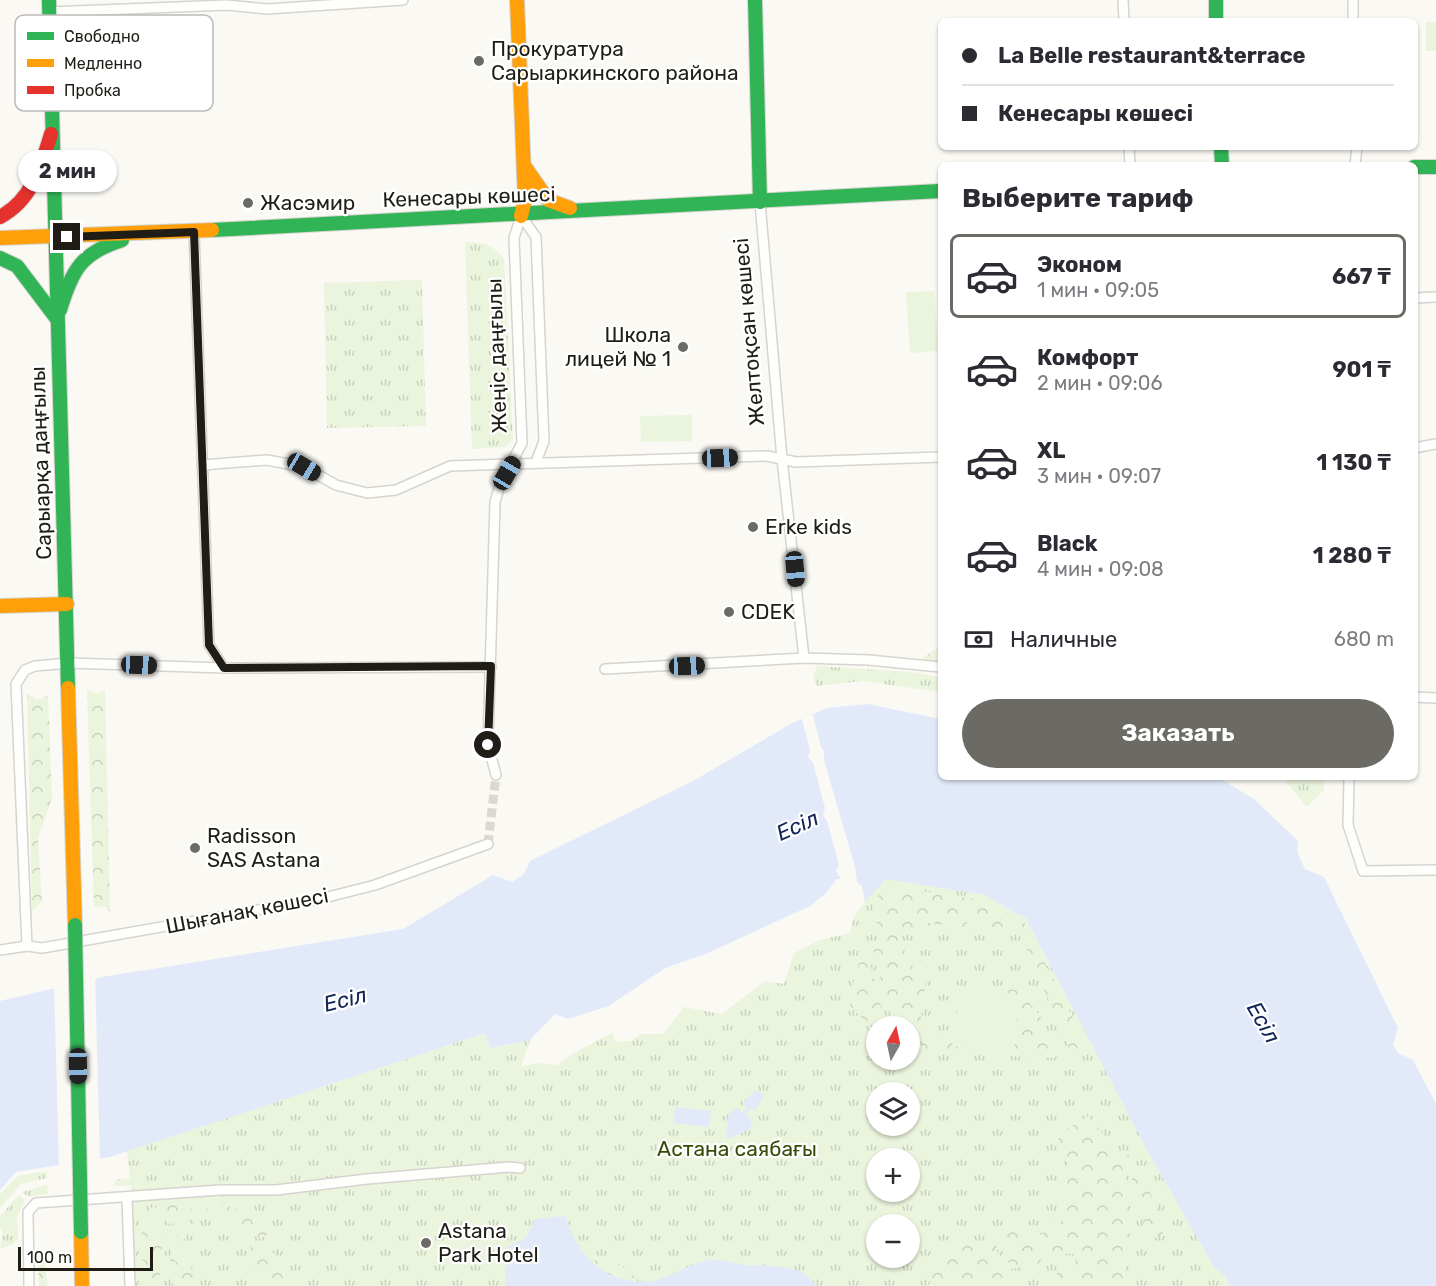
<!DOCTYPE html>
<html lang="ru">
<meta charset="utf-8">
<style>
body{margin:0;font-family:Rubik,sans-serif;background:#f7f7f7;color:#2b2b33;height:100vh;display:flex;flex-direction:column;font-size:22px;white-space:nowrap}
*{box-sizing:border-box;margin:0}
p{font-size:20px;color:#7c7c81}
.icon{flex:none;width:33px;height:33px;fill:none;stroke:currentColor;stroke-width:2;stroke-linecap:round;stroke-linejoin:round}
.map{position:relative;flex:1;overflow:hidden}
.side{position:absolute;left:938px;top:162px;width:480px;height:618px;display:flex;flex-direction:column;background:#fff;border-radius:9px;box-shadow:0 2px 4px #0004}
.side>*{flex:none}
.top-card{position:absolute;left:938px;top:18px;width:480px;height:132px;border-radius:9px;box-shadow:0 2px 4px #0004;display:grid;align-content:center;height:132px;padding:0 24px;background:#fff}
.needle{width:39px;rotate:9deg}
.controls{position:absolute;left:866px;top:1016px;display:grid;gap:12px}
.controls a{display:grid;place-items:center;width:54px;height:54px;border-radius:50%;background:#fff;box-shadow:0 2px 4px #0004;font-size:30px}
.scale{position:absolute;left:18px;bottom:15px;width:135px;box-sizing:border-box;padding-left:6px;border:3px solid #1f1d16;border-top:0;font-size:16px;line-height:21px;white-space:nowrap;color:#1f1d16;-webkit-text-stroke:4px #fff;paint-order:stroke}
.end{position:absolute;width:27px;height:27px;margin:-14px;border:8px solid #1f1d16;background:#fff;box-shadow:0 0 0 3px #fff}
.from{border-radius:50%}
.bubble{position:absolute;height:42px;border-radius:21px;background:#fff;box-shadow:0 2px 4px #0004;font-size:20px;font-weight:700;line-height:42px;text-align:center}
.car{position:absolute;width:18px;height:36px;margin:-18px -9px;border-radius:8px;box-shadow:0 0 4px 2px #0007;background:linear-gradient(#222 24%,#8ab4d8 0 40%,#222 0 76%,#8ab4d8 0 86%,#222 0)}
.top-card b{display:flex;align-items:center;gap:21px;height:57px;font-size:22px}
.top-card b+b{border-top:2px solid #e1e1e2}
.top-card i{width:15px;height:15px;background:#2b2b33}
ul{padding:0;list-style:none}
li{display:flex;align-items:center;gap:18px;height:84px;margin:0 12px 9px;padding:0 12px;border:3px solid transparent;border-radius:9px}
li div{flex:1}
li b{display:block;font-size:22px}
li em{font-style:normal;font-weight:700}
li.active{border-color:#6c6a64}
li>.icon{width:54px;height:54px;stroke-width:1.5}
h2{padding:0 24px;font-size:27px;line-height:72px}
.pay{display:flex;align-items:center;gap:15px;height:66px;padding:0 24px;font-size:22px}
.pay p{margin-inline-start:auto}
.cta{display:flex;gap:12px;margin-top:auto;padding:12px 24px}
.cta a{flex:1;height:69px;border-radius:36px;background:#6c6a64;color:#fff;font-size:24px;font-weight:700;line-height:69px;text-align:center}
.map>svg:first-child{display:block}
.grass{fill:url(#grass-tufts);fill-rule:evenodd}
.forest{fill:url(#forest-crowns)}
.pitch{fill:#ebf4dd}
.water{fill:#e2eafa}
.pier{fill:#faf9f4}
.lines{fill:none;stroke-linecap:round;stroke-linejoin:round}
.street-tunnel{stroke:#d9d8d3;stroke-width:9;stroke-dasharray:9 4.5;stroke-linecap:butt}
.street-casing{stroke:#d6d4ce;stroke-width:12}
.fast-casing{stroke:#d6d4ce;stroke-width:16}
.slow-casing{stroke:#d6d4ce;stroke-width:16}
.jam-casing{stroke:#d6d4ce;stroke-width:16}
.street{stroke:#fefefd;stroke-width:9}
.fast{stroke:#30b455;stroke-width:14}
.slow{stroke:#ff9f0a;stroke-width:14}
.jam{stroke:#e5322d;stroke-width:14}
.fast-bridge-casing{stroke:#d5d4d1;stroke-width:16;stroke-linecap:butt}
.fast-bridge{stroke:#30b455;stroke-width:14}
.route{stroke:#1f1d16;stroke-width:8}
.poi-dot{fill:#6c6a64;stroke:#fff;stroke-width:2}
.labels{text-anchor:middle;stroke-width:4.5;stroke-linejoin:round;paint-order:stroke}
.poi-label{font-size:21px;fill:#1f1d16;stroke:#fff;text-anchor:start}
.street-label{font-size:21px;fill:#1f1d16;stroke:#fff}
.park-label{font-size:21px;fill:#344b06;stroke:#fff}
.water-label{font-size:22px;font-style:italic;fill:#122557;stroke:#fff}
.key{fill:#fff;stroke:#bcbbb9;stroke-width:1.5}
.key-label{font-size:16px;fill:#1f1d16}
</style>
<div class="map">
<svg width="1436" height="1286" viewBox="0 0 1436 1286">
<defs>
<pattern id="grass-tufts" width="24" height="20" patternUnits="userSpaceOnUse" patternTransform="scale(1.5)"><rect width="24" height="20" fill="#ebf4dd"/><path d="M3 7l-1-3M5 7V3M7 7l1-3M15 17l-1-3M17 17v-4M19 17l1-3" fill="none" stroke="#c9d1bd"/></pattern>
<pattern id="forest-crowns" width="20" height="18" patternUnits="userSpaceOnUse" patternTransform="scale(1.5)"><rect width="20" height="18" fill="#ebf4dd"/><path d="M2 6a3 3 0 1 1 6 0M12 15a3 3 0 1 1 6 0" fill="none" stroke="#c9d1bd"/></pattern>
</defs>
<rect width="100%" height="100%" fill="#faf9f4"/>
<g class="grass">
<path d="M465 242C483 242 493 244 504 259L513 439 505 447 472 449Z"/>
<polygon points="422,280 426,426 327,428 324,283"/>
<polygon points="938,648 940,648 940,663 921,659"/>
<polygon points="817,666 909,672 940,677 940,692 862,681 817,686 813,678"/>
<polygon points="1286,777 1324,777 1324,790 1307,807 1285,781"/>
<path d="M886 879 985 895 1013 912 1025 917 1148 1151 1215 1269 1224 1275 1230 1286H135L131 1185 113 1186 116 1180 130 1178 127 1151 485 1033 490 1048 530 1040 521 1067 536 1063 557 1065 574 1053 612 1033 616 1042 631 1041 640 1034H663L684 1007 722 1014 765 981 784 984 794 953 820 940 850 933C851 913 873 893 886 879ZM876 1026H909V1059H876ZM876 1092H909V1125H876ZM876 1158H909V1191H876ZM876 1224H909V1257H876Z"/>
<polygon points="47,1171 47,1178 21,1184 0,1208 0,1194 18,1176"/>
<polygon points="47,1185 48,1194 28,1197 22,1192"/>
<polygon points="19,1195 25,1200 17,1217 18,1238 13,1244 0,1249 3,1231 0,1227 0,1216"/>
</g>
<g class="forest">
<polygon points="87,689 96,694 105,690 110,912 106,907 94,906"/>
<polygon points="27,693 37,700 48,695 52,798 38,838 42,902 32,911"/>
<polygon points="887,886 982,900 1023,920 1082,1036 1076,1052 1071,1053 1023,940 1018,934 978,926 977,918 968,917 966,927 928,923 926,931 898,929 910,969 928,967 919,1032 923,1035 940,1037 944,1033 954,1034 952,1046 1019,995 990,991 990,988 1017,990 1032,995 1028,998 1030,1004 1042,1018 1044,1040 1058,1058 924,1053 921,1048 924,1046 916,1034 909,1038 909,1026 897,1026 888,1009 873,949 881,941 883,931 876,922 872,903"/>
<polygon points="867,949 879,1001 890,1025 859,1024 862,1018 850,1006 855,972"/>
<path d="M1088 1116C1113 1144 1133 1177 1131 1216 1131 1240 1125 1262 1125 1286H1060L1057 1273 1076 1269 1075 1254 1044 1253 1040 1233 1055 1231 1053 1224 1063 1221 1067 1215 1059 1172 1068 1170 1066 1156 1061 1157 1058 1135Z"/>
<polygon points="1124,1148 1138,1168 1167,1227 1161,1235 1149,1241 1143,1238 1144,1203 1138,1202"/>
<polygon points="222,1193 235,1194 234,1199 214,1198 200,1202 172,1225 151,1212 150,1208 159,1207 159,1198"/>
<path d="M224 1205 253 1215 271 1232 262 1238C252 1236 239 1236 231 1230 226 1226 222 1219 217 1216 203 1209 175 1248 174 1260L180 1265 190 1260 193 1277 200 1286H174C160 1249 185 1209 224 1205Z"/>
<path d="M148 1223 151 1232 155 1234 165 1226 171 1229C159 1248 157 1264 162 1286H143L142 1225Z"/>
<polygon points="1034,1225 1042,1263 1010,1269 1002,1232"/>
<polygon points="995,1239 1004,1286 928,1286 947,1247"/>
<polygon points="248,1241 261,1242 267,1246 304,1286 254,1286 255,1261"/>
<polygon points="38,1261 44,1262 48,1286 39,1286"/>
<path d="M590 1261C608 1260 629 1263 638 1283 618 1283 603 1277 590 1261Z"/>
</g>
<g class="pitch">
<polygon points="1426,22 1436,23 1436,51 1426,51"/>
<polygon points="934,291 938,351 910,353 906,292"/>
<polygon points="692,415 692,441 641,442 640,416"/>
<polygon points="961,988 1019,995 1014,1053 952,1046"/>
</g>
<g class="water">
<polygon points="868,704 940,719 940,777 1217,777 1254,799 1298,841 1297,852 1305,869 1324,877 1398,1028 1393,1044 1398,1053 1413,1060 1436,1104 1436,1286 1230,1286 1224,1275 1215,1269 1147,1150 1025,917 1013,912 985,895 886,879 865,902 862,886 851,879 837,879 825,894 810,906 708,953 665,968 609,1006 568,1019 555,1014 530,1040 490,1048 485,1033 110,1157 16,1172 0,1190 0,1001 102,977 403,929 493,875 512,882 523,875 530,861 695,780 792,723 827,708"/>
<polygon points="756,1090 764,1095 755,1111 751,1108 746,1115 752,1120 750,1129 730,1138 726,1137 728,1115 737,1108 743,1113 747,1107 743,1103"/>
<polygon points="675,1107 711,1111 709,1127 674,1123"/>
<path d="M566 1216C577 1258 607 1286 654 1281 672 1276 687 1265 705 1261 721 1257 732 1264 746 1265 764 1266 784 1265 801 1272 808 1275 812 1282 818 1286H505V1248L526 1238 535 1219Z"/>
</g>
<g class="pier">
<polygon points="812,711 821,747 824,751 824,760 855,867 858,888 843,882 836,871 839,865 827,821 823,816 825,808 813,763 808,757 810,750 801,716"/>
<polygon points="95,975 100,1161 59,1169 54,984"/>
</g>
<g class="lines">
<polyline class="street-tunnel" points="488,844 496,775"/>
<defs>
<g id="street">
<polyline points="1123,0 1124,21"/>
<polyline points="49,12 227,5 267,9 403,0"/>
<polyline points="1353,21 1353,0"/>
<polyline points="1129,147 1130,165"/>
<polyline points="1355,165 1357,147"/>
<polyline points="760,202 782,459 804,658"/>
<polyline points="521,216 536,237 544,441 536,462"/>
<polyline points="194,232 209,645 224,668"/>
<polyline points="1414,298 1436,297"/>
<polyline points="1414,448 1436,444"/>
<polyline points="202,465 267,460 304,467 336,485 367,493 396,490 450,466 767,456 796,462 940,457"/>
<polyline points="605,669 804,658 869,660 940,667"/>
<polyline points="1414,697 1436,698"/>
<polyline points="496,775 488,745 495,502 500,485 522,443 514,238 521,216"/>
<polyline points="1349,777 1348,825 1363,871 1436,870"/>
<polyline points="27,946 16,684 25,670 35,666 69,663 224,668 491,667"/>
<polyline points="0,950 27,946 42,948 320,899 375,885 488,844"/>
<polyline points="127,1198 130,1286"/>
<polyline points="29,1286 28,1212 36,1203 220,1190 276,1190 367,1179 509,1167 520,1168"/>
</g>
<g id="fast">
<polyline points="49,0 68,688"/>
<polyline points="755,0 760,202"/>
<polyline points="1216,0 1216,21"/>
<polyline points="1221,147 1222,165"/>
<polyline points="1414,167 1436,167"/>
<polyline points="212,230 940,191"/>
<polyline points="0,258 17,266 57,319"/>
<path d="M60 310C72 270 81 253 122 240"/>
</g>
<g id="slow">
<polyline points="517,0 525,200 521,216"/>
<polyline points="525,167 548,200 570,208"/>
<polyline points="0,238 212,230"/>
<polyline points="0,606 67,604"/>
<polyline points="68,688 75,925"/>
<polyline points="81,1232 82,1286"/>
</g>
<path id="jam" d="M0 217C32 200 41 167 51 134"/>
</defs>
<use href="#street" class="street-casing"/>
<use href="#fast" class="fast-casing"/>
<use href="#slow" class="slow-casing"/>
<use href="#jam" class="jam-casing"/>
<use href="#street" class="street"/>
<use href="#fast" class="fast"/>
<use href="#slow" class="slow"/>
<use href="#jam" class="jam"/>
<defs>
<polyline id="fast-bridge" points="75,925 81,1232"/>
</defs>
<use href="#fast-bridge" class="fast-bridge-casing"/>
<use href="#fast-bridge" class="fast-bridge"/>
</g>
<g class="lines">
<polyline class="route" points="67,237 194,232 209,645 224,668 491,666 488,745"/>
</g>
<g class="poi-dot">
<circle cx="479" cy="61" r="6"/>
<circle cx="248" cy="203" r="6"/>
<circle cx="683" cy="347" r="6"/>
<circle cx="753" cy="527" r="6"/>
<circle cx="729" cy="612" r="6"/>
<circle cx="195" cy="848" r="6"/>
<circle cx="426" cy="1243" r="6"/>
</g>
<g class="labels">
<g class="poi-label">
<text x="491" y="56">Прокуратура<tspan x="491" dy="24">Сарыаркинского района</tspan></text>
<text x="260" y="210">Жасэмир</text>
<text x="671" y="342" text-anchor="end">Школа<tspan x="671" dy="24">лицей № 1</tspan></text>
<text x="765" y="534">Erke kids</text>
<text x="741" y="619">CDEK</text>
<text x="207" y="843">Radisson<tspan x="207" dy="24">SAS Astana</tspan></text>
<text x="438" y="1238">Astana<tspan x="438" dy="24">Park Hotel</tspan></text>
</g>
<g class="street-label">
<text transform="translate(469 197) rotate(-2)" y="7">Кенесары көшесі</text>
<text transform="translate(749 332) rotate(-95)" y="7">Желтоқсан көшесі</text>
<text transform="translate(497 356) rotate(-92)" y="7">Жеңіс даңғылы</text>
<text transform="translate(41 463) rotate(-92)" y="7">Сарыарқа даңғылы</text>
<text transform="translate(247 911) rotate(-11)" y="7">Шығанақ көшесі</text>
</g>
<g class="park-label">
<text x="737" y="1156">Астана саябағы</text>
</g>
<g class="water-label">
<text transform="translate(797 825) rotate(-24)" y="8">Есіл</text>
<text transform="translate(345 999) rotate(-14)" y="8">Есіл</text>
<text transform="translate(1264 1022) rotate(60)" y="8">Есіл</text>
</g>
</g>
<rect x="15" y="15" width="198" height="96" rx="9" class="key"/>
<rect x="27" y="32" width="27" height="8" fill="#30b455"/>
<rect x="27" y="59" width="27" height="8" fill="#ff9f0a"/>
<rect x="27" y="86" width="27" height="8" fill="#e5322d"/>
<g class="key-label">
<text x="64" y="42">Свободно</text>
<text x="64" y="69">Медленно</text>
<text x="64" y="96">Пробка</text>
</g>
</svg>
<div class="controls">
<a><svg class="needle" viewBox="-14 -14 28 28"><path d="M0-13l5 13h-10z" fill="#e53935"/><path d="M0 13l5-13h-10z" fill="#7c7c81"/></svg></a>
<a><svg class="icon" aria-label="layers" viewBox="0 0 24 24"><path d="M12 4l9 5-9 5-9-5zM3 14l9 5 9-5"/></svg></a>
<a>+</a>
<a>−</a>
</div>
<div class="scale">100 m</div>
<i class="end from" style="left:488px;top:745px"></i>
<i class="end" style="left:67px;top:237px"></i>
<div class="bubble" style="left:18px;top:150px;width:99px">2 мин</div>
<i class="car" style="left:720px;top:458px;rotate:88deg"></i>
<i class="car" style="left:304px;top:467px;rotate:121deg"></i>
<i class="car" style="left:507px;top:473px;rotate:30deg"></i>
<i class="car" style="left:795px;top:569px;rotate:175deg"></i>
<i class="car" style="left:139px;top:665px;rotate:92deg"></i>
<i class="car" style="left:687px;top:666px;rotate:88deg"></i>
<i class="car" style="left:78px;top:1066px;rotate:179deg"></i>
<div class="top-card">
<b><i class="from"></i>La Belle restaurant&amp;terrace</b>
<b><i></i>Кенесары көшесі</b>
</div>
<section class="side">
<h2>Выберите тариф</h2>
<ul>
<li class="active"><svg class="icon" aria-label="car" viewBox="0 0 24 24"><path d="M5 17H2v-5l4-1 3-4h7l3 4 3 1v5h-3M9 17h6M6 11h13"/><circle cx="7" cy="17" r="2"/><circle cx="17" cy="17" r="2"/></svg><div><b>Эконом</b><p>1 мин · 09:05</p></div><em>667 ₸</em></li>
<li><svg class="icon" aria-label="car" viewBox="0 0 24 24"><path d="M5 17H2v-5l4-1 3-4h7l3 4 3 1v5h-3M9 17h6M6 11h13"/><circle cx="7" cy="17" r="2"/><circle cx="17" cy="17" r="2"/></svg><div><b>Комфорт</b><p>2 мин · 09:06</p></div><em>901 ₸</em></li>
<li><svg class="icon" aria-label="car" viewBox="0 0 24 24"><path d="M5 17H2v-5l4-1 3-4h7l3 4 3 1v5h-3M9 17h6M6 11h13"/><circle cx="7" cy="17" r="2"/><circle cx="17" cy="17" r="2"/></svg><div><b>XL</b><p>3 мин · 09:07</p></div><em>1 130 ₸</em></li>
<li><svg class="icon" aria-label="car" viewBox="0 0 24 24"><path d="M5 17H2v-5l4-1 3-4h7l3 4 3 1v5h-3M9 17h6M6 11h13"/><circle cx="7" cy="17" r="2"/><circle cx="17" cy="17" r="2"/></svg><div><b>Black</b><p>4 мин · 09:08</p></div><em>1 280 ₸</em></li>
</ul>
<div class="pay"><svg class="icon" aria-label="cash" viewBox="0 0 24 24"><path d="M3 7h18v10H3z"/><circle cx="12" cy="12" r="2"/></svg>Наличные<p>680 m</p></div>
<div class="cta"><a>Заказать</a></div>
</section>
</div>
